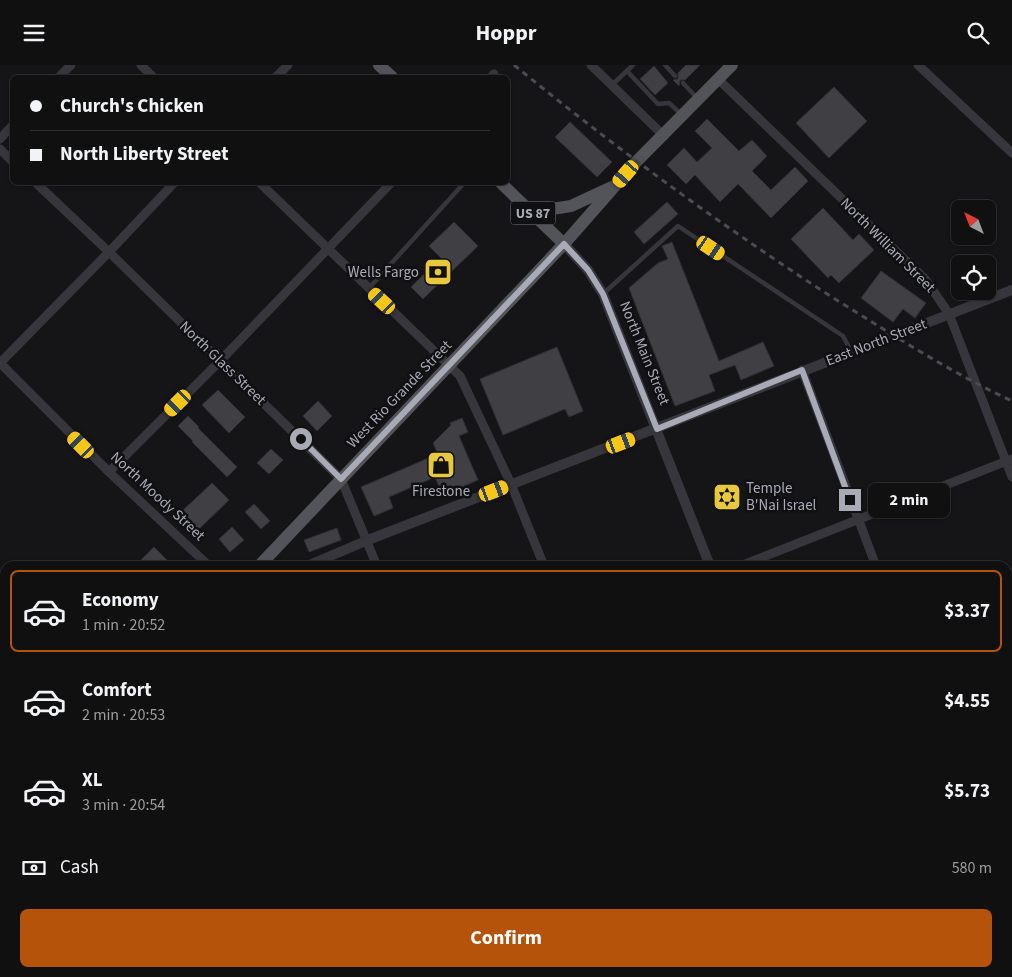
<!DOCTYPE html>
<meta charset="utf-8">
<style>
body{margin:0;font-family:"Source Sans 3",sans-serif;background:#1e1e1f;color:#f1f3f6;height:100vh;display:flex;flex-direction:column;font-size:19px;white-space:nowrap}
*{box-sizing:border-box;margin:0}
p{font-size:16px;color:#9c9d9f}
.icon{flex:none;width:28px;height:28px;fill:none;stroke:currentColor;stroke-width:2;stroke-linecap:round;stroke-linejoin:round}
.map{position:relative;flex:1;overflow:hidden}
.side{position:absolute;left:0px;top:496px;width:1012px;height:416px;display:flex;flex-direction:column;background:#101011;border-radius:15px 15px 0 0;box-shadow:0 1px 4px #0004,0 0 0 1px #303031}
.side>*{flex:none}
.hud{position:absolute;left:10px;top:10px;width:500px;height:110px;border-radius:8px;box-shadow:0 1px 4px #0004,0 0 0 1px #303031;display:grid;align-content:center;height:110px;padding:0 20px;background:#101011}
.needle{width:32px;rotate:318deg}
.tools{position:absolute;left:951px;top:135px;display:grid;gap:10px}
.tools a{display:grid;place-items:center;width:45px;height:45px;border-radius:8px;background:#101011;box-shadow:0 1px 4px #0004,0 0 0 1px #303031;font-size:25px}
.end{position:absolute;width:22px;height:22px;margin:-11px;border:6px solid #a8aab6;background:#111;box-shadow:0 0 0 2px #111}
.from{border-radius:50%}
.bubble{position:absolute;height:35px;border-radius:8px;background:#101011;box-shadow:0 1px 4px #0004,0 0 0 1px #303031;font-size:16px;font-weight:700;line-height:35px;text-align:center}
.car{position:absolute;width:15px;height:30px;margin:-15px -8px;border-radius:6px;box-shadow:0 0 4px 1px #0007;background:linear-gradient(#f5c518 24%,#345 0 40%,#f5c518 0 76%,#345 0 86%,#f5c518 0)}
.hud b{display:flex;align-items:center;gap:18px;height:48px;font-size:19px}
.hud b+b{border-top:1px solid #303031}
.hud i{width:12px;height:12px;background:#f1f3f6}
ul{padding:9px 0 0;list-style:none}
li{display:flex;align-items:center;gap:15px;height:82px;margin:0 10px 8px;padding:0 10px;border:2px solid transparent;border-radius:8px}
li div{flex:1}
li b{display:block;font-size:19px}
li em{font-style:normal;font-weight:700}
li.on{border-color:#b45309}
li>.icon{width:45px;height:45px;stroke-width:1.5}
.pay{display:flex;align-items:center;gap:12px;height:55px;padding:0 20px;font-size:19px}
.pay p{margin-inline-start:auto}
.cta{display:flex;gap:10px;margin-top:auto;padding:10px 20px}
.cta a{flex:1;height:58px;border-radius:8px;background:#b45309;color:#fff;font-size:20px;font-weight:700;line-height:58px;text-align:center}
header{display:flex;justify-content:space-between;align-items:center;height:65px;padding:0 20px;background:#101011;font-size:22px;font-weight:700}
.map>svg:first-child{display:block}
.building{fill:#403f44;stroke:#302f33}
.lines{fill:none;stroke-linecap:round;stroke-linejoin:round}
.service{stroke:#36363c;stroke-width:4.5}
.minor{stroke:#36363c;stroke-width:9}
.tertiary{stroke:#36363c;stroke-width:10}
.secondary{stroke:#44454c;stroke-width:11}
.primary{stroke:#53535a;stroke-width:12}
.rail{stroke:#4b4c53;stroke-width:3;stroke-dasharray:6 5;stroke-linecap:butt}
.route{stroke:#a8aab6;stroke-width:6}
.labels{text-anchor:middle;stroke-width:5;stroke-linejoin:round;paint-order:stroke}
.shield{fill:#101012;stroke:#7a7c85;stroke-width:1}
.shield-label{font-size:14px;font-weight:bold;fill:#a8aab6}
.street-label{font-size:15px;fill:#a8aab6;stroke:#101012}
.poi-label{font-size:15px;fill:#a8aab6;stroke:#101012;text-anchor:end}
</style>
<header><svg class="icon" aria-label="menu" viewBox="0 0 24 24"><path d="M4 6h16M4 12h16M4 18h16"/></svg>Hoppr<svg class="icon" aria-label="search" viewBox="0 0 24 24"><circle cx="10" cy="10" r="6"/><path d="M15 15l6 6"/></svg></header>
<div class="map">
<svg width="1012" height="912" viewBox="0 0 1012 912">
<rect width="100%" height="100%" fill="#151517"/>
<g class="building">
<polygon points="686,0 700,0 685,15 680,15 679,21 673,15 678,14 678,8"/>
<polygon points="654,1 668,18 655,30 640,14"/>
<polygon points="834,22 867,56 829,93 796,58"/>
<polygon points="707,54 739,86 752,75 767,91 752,106 771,125 795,102 808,116 771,153 738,119 720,137 695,110 686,119 667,100 684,83 697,97 712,83 695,66"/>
<polygon points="570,57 612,97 597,112 555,72"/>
<polygon points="667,137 678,149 644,179 634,167"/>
<polygon points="823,143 853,175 859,169 874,185 839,218 831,210 828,213 791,174"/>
<polygon points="454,157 478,181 423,234 411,222 441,193 429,181"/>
<polygon points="672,177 719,296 763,277 774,301 741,315 735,300 709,310 715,326 675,341 629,223 658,198 668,194 662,181"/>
<polygon points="881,206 926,238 915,253 903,244 893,257 861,233"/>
<polygon points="557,282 583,346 569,352 565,344 503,370 480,314"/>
<polygon points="218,325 245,352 229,368 202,340"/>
<polygon points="318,336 332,351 317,366 303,351"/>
<polygon points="188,351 199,362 198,363 237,402 227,412 192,377 193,376 178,361"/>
<polygon points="462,353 468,367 459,371 478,415 443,430 435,412 389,432 393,443 374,451 361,422 438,389 433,378 451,360 450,358"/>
<polygon points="271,384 283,395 269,409 257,398"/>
<polygon points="212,418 229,435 197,466 180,448"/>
<polygon points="254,439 270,456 261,464 245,447"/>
<polygon points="232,462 244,475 230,487 219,474"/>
<polygon points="337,463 341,475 309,487 304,475"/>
<polygon points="154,482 173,501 135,501"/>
</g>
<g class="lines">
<g class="service">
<polyline points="665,0 675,11"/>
<polyline points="627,6 658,39 669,38 681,49"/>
<polyline points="683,18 697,33"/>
<polyline points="612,20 633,0"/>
<polyline points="369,223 464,118"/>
<polyline points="604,228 678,161 843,271 851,286"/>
</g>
<g class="minor">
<polyline points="141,0 153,12"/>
<polyline points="591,0 664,71"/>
<polyline points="918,0 1012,88"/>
<polyline points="59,12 71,0"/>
<polyline points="276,12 288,0"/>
<polyline points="491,12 494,9"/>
<polyline points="718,14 926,215 949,249 1012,412"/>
<polyline points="0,74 12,61"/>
<polyline points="0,84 12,96"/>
<polyline points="36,118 109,187 341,414 377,501"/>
<polyline points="260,118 460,311 511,419 544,501"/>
<polyline points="0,298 109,407 209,501"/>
<polyline points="0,298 109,187 174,118"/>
<polyline points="802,305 876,501"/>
<polyline points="109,407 220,296 391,118"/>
<polyline points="740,501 1012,394"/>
<polyline points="1008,564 1012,562"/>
<polyline points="0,619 5,617"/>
<polyline points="1008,731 1012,730"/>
<polyline points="0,787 5,786"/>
<polyline points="1008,829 1012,840"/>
<polyline points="0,834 5,847"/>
<polyline points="28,908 30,912"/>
<polyline points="195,908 197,912"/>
<polyline points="700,908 702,912"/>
<polyline points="115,912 126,908"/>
<polyline points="542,912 554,908"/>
</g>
<g class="tertiary">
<polyline points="564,179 588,205 603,229 710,501"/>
<polyline points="307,501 368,475 1012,225"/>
<polyline points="0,523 5,527"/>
<polyline points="870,908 872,912"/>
</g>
<g class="secondary">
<polyline points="1008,899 1012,897"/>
<polyline points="974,912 986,908"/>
</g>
<g class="primary">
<polyline points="379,0 392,12"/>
<polyline points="501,118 564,179"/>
<polyline points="531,145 552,144 571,141 612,122"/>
<polyline points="259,501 564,179 636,97 732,0"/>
<polyline points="366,908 367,912"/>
</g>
<path class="rail" d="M514 0C617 84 723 162 835 234 893 270 950 307 1012 336"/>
</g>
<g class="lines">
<polyline class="route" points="301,374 341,414 564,179 588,205 603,229 657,364 802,305 850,435"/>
</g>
<defs>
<symbol id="bank-square" viewBox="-11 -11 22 22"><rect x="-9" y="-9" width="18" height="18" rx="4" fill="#e8c83c" stroke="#101012"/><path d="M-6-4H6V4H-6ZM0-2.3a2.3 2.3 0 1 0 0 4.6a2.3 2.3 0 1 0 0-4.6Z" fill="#111"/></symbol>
<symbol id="shop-square" viewBox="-11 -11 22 22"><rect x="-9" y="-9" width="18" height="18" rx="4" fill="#e8c83c" stroke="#101012"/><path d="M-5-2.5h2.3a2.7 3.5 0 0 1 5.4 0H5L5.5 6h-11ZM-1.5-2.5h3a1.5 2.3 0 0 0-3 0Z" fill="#111"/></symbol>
<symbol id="synagogue-square" viewBox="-11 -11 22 22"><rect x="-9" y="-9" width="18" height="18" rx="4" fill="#e8c83c" stroke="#101012"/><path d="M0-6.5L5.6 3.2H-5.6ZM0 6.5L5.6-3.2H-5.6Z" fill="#111"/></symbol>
</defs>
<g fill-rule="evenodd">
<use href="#bank-square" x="422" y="191" width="32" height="32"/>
<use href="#shop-square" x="425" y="384" width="32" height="32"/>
<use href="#synagogue-square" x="711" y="416" width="32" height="32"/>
</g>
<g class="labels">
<rect class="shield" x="510.5" y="136.5" width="45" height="23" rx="4"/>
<g class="shield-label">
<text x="533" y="153">US 87</text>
</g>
<g class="street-label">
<text transform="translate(888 180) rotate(45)" y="5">North William Street</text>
<text transform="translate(876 277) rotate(-21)" y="5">East North Street</text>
<text transform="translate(645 288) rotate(68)" y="5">North Main Street</text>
<text transform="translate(223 298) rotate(44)" y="5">North Glass Street</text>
<text transform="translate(399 329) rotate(-46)" y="5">West Rio Grande Street</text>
<text transform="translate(158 431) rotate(43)" y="5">North Moody Street</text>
</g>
<g class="poi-label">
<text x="419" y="212">Wells Fargo</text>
<text x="746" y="428" text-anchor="start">Temple<tspan x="746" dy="17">B'Nai Israel</tspan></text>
<text x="441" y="431" text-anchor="middle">Firestone</text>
</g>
</g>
</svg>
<div class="tools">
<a><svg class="needle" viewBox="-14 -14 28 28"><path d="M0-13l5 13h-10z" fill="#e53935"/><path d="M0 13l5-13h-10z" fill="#9c9d9f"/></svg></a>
<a><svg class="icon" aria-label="locate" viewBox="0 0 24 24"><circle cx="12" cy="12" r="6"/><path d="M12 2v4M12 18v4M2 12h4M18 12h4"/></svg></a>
</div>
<i class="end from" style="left:301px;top:374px"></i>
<i class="end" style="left:850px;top:435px"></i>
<div class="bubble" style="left:868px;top:418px;width:82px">2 min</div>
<i class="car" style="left:626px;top:109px;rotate:221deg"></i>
<i class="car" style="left:711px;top:183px;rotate:124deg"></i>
<i class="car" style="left:382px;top:236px;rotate:313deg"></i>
<i class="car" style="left:178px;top:338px;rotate:225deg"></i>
<i class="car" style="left:621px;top:378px;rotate:69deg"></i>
<i class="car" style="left:81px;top:380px;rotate:315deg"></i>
<i class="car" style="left:494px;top:426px;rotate:69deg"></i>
<div class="hud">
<b><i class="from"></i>Church's Chicken</b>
<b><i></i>North Liberty Street</b>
</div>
<section class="side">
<ul>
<li class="on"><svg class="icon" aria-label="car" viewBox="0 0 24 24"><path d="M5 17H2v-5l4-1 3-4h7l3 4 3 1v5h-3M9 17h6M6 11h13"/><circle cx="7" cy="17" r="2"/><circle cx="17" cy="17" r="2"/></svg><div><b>Economy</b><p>1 min · 20:52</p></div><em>$3.37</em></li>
<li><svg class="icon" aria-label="car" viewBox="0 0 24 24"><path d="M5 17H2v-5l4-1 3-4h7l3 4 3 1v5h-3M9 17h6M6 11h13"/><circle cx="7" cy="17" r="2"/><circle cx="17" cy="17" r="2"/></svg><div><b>Comfort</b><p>2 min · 20:53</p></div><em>$4.55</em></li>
<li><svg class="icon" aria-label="car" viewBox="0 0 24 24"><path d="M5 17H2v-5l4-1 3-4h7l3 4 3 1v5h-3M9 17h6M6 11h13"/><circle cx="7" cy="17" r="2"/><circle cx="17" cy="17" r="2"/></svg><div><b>XL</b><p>3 min · 20:54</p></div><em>$5.73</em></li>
</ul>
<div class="pay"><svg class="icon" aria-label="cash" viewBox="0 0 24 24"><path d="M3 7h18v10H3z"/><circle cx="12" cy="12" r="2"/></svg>Cash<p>580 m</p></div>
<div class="cta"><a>Confirm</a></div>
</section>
</div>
